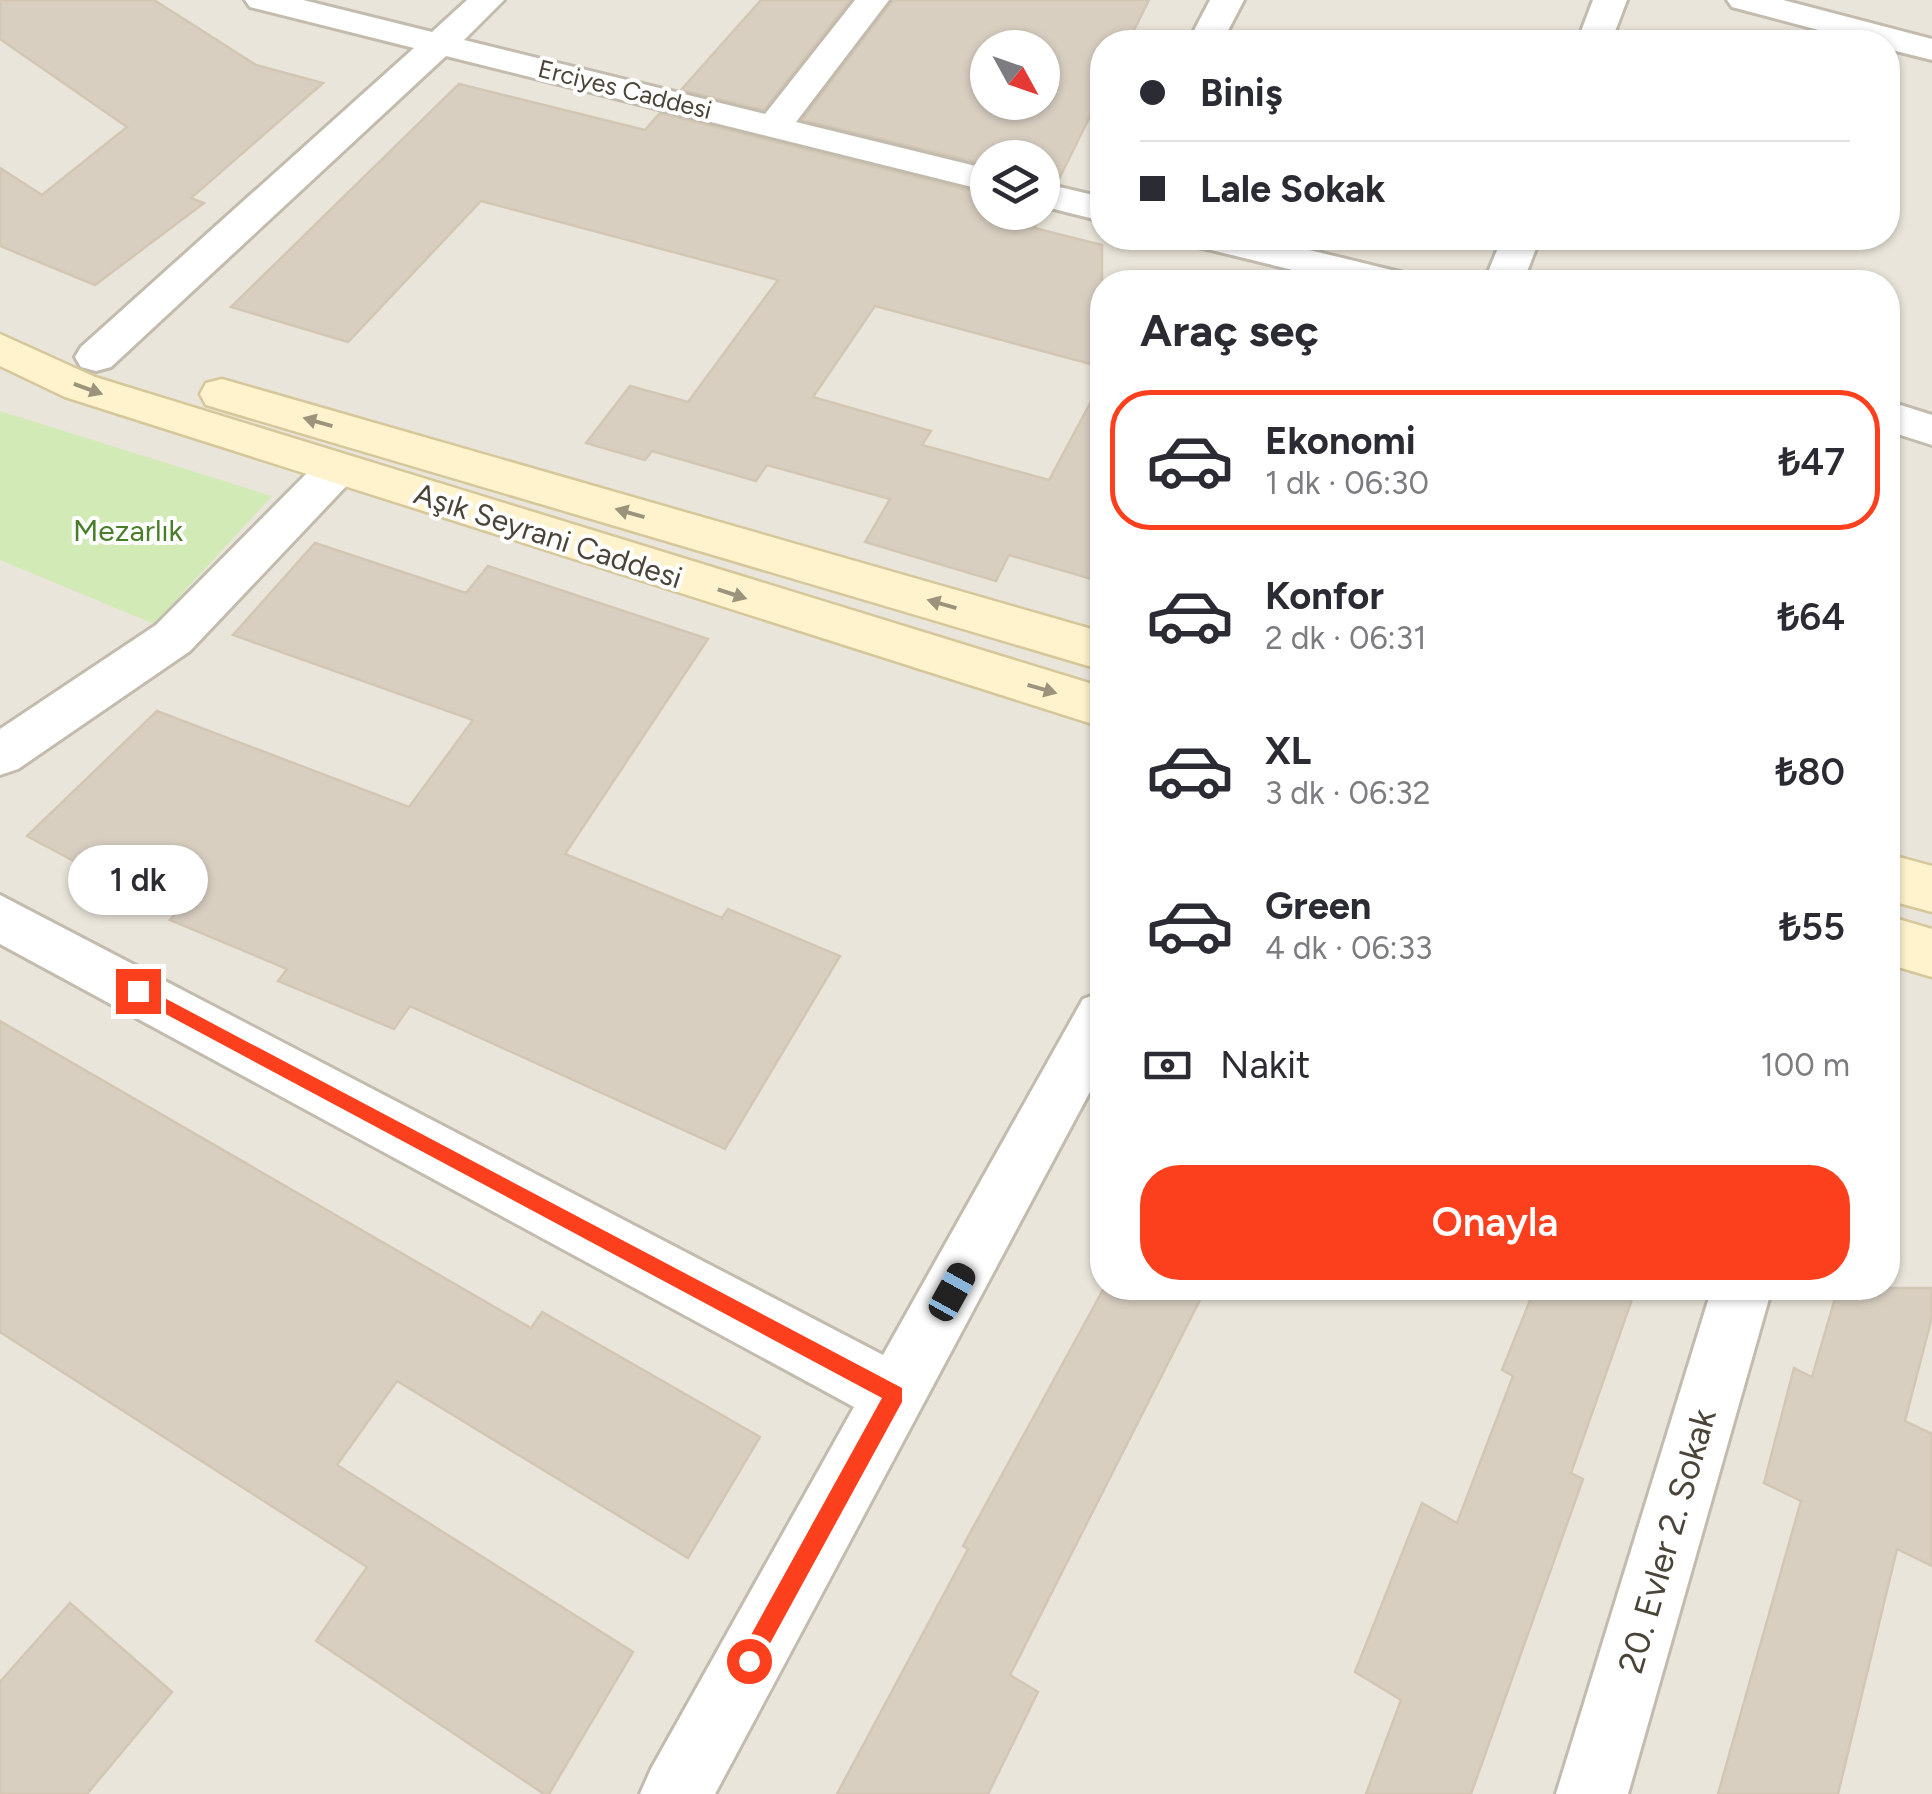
<!DOCTYPE html>
<html lang="tr">
<meta charset="utf-8">
<style>
body{margin:0;font-family:Figtree,sans-serif;background:#f2f2f3;color:#2b2b33;height:100vh;display:flex;flex-direction:column;font-size:38px;white-space:nowrap}
*{box-sizing:border-box;margin:0}
p{font-size:32px;color:#7c7c81}
.icon{flex:none;width:55px;height:55px;fill:none;stroke:currentColor;stroke-width:2;stroke-linecap:round;stroke-linejoin:round}
.map{position:relative;flex:1;overflow:hidden}
.side{position:absolute;left:1090px;top:270px;width:810px;height:1030px;display:flex;flex-direction:column;background:#fff;border-radius:40px;box-shadow:0 2px 8px #0004}
.side>*{flex:none}
.guide{position:absolute;left:1090px;top:30px;width:810px;height:220px;border-radius:40px;box-shadow:0 2px 8px #0004;display:grid;align-content:center;height:220px;padding:0 50px;background:#fff}
.needle{width:65px;rotate:130deg}
.controls{position:absolute;left:970px;top:30px;display:grid;gap:20px}
.controls a{display:grid;place-items:center;width:90px;height:90px;border-radius:50%;background:#fff;box-shadow:0 2px 8px #0004;font-size:50px}
.end{position:absolute;width:45px;height:45px;margin:-22px;border:12px solid #fc3f1d;background:#fff;box-shadow:0 0 0 5px #fff}
.from{border-radius:50%}
.bubble{position:absolute;height:70px;border-radius:35px;background:#fff;box-shadow:0 2px 8px #0004;font-size:32px;font-weight:600;line-height:70px;text-align:center}
.car{position:absolute;width:30px;height:60px;margin:-30px -15px;border-radius:12px;box-shadow:0 0 8px 2px #0007;background:linear-gradient(#222 24%,#8ab4d8 0 40%,#222 0 76%,#8ab4d8 0 86%,#222 0)}
.guide b{display:flex;align-items:center;gap:35px;height:95px;font-size:38px}
.guide b+b{border-top:2px solid #e1e1e2}
.guide i{width:25px;height:25px;background:#2b2b33}
ul{padding:0;list-style:none}
li{display:flex;align-items:center;gap:30px;height:140px;margin:0 20px 15px;padding:0 30px;border:5px solid transparent;border-radius:40px}
li div{flex:1}
li b{display:block;font-size:38px}
li em{font-style:normal;font-weight:600}
li.on{border-color:#fc3f1d}
li>.icon{width:90px;height:90px;stroke-width:1.5}
h2{padding:0 50px;font-size:45px;line-height:120px}
.pay{display:flex;align-items:center;gap:25px;height:110px;padding:0 50px;font-size:38px}
.pay p{margin-inline-start:auto}
.action{display:flex;gap:20px;margin-top:auto;padding:20px 50px}
.action a{flex:1;height:115px;border-radius:40px;background:#fc3f1d;color:#fff;font-size:40px;font-weight:600;line-height:115px;text-align:center}
.map>svg:first-child{display:block}
.residential{fill:#eae5da;fill-rule:evenodd}
.green{fill:#d2eab5}
.building{fill:#d8cfc1;stroke:#d3c7b4;stroke-width:2.5;fill-rule:evenodd}
.lines{fill:none;stroke-linecap:round;stroke-linejoin:round}
.street-casing{stroke:#c2bbae;stroke-width:6}
.secondary-casing{stroke:#d6c79b;stroke-width:5}
.street{fill:#fff;fill-rule:evenodd}
.secondary{fill:#fff3cd;fill-rule:evenodd}
.oneway{fill:#9c937c}
.route{fill:#fc3f1d}
.labels{text-anchor:middle;stroke-width:8;stroke-linejoin:round;paint-order:stroke}
.far-street-label{font-size:25px;fill:#4b4439;stroke:#fff}
.park-label{font-size:30px;fill:#4a7f2a;stroke:#fff}
.street-label{font-size:30px;fill:#4b4439;stroke:#fff}
.near-street-label{font-size:35px;fill:#4b4439;stroke:#fff}
</style>
<div class="map">
<svg width="1932" height="1794" viewBox="0 0 1932 1794">
<rect width="100%" height="100%" fill="#f6f3ec"/>
<path class="residential" d="M0 0H1932V1794H0ZM1102 42H1888V238H1102ZM988 48H1042V102H988ZM988 158H1042V212H988ZM1102 282H1888V1288H1102Z"/>
<polygon class="green" points="0,411 272,496 154,624 0,560"/>
<g class="building">
<polygon points="0,0 154,0 256,65 323,83 191,198 204,203 95,285 0,246 0,168 42,195 127,127 0,39"/>
<polygon points="761,0 850,0 764,110 681,90"/>
<path d="M893 0H1149L1128 42H1102V92L1057 183 1042 179V158H988V165L802 120ZM988 48H1042V102H988Z"/>
<polygon points="459,84 645,130 660,113 988,195 988,212 1041,212 1034,228 1102,245 1102,367 875,306 813,397 931,431 922,445 1049,480 1102,381 1102,582 1009,555 996,581 865,542 890,499 767,465 756,481 652,451 645,460 586,443 630,386 688,402 778,280 481,201 348,342 231,307"/>
<polygon points="315,543 466,593 488,566 708,639 565,854 722,918 728,909 840,956 725,1149 410,1006 394,1029 278,981 287,969 170,920 174,915 27,836 157,711 409,807 473,720 233,635"/>
<polygon points="0,1021 531,1328 542,1312 760,1437 688,1558 397,1381 337,1465 633,1652 549,1794 544,1794 316,1641 367,1567 0,1332"/>
<polygon points="1104,1288 1206,1288 1010,1675 1038,1692 988,1794 837,1794 968,1549 963,1546"/>
<polygon points="1535,1288 1636,1288 1571,1473 1583,1479 1471,1794 1366,1794 1401,1700 1355,1672 1422,1503 1457,1523 1513,1376 1502,1370"/>
<polygon points="1838,1288 1932,1288 1932,1317 1905,1421 1932,1434 1932,1566 1897,1549 1838,1794 1718,1794 1801,1501 1764,1483 1794,1368 1812,1377"/>
<polygon points="70,1603 172,1692 87,1794 0,1794 0,1682"/>
</g>
<g class="lines">
<defs>
<g id="street">
<polygon points="245,0 303,0 432,32 467,0 504,0 464,40 765,114 855,0 889,0 796,122 988,169 988,191 446,56 111,367 96,371 81,367 75,357 81,347 414,48 250,7"/>
<polygon points="1210,0 1244,0 1222,42 1188,42"/>
<polygon points="1593,0 1627,0 1611,42 1577,42"/>
<polygon points="1727,0 1783,0 1932,39 1932,60 1888,49 1888,42 1864,42 1732,7"/>
<polygon points="1042,183 1102,197 1102,221 1042,206"/>
<polygon points="1194,238 1260,238 1404,273 1410,282 1342,282 1199,247"/>
<polygon points="1502,238 1540,238 1523,282 1484,282"/>
<polygon points="1888,401 1932,415 1932,445 1888,431"/>
<polygon points="337,454 352,458 359,469 352,480 190,651 18,769 0,775 0,729 156,625 322,458"/>
<polygon points="0,895 883,1355 1083,999 1102,992 1102,1069 715,1794 640,1794 651,1769 854,1407 0,944"/>
<polygon points="1712,1288 1772,1288 1628,1794 1556,1794"/>
</g>
<g id="secondary">
<polygon points="0,334 95,377 1102,687 1102,727 65,397 0,366"/>
<polygon points="222,379 1102,632 1102,670 206,405 200,394 206,383"/>
<polygon points="1888,854 1932,866 1932,912 1888,900"/>
<polygon points="1888,916 1932,929 1932,977 1888,964"/>
</g>
</defs>
<use href="#street" class="street-casing"/>
<use href="#secondary" class="secondary-casing"/>
<use href="#street" class="street"/>
<use href="#secondary" class="secondary"/>
</g>
<defs><path id="oneway-solid" d="M-6-.8H1V-3.2L6.5 0L1 3.2V.8H-6Z" transform="scale(2.5)"/></defs>
<g class="oneway">
<use href="#oneway-solid" transform="translate(88 389) rotate(20)"/>
<use href="#oneway-solid" transform="translate(318 422) rotate(-164)"/>
<use href="#oneway-solid" transform="translate(630 513) rotate(-164)"/>
<use href="#oneway-solid" transform="translate(732 594) rotate(18)"/>
<use href="#oneway-solid" transform="translate(942 604) rotate(-164)"/>
<use href="#oneway-solid" transform="translate(1042 689) rotate(16)"/>
</g>
<polygon class="route" points="138,984 902,1388 902,1402 756,1669 749,1672 741,1669 738,1661 741,1653 882,1398 132,996 132,986"/>
<g class="labels">
<g class="far-street-label">
<text transform="translate(625 89) rotate(14)" y="9">Erciyes Caddesi</text>
</g>
<g class="park-label">
<text x="128" y="541">Mezarlık</text>
</g>
<g class="street-label">
<text transform="translate(548 536) rotate(18)" y="10">Aşık Seyrani Caddesi</text>
</g>
<g class="near-street-label">
<text transform="translate(1667 1541) rotate(-74)" y="12">20. Evler 2. Sokak</text>
</g>
</g>
</svg>
<div class="controls">
<a><svg class="needle" viewBox="-14 -14 28 28"><path d="M0-13l5 13h-10z" fill="#e53935"/><path d="M0 13l5-13h-10z" fill="#7c7c81"/></svg></a>
<a><svg class="icon" aria-label="layers" viewBox="0 0 24 24"><path d="M12 4l9 5-9 5-9-5zM3 14l9 5 9-5"/></svg></a>
</div>
<i class="end from" style="left:749px;top:1661px"></i>
<i class="end" style="left:138px;top:991px"></i>
<div class="bubble" style="left:68px;top:845px;width:140px">1 dk</div>
<i class="car" style="left:952px;top:1292px;rotate:29deg"></i>
<div class="guide">
<b><i class="from"></i>Biniş</b>
<b><i></i>Lale Sokak</b>
</div>
<section class="side">
<h2>Araç seç</h2>
<ul>
<li class="on"><svg class="icon" aria-label="car" viewBox="0 0 24 24"><path d="M5 17H2v-5l4-1 3-4h7l3 4 3 1v5h-3M9 17h6M6 11h13"/><circle cx="7" cy="17" r="2"/><circle cx="17" cy="17" r="2"/></svg><div><b>Ekonomi</b><p>1 dk · 06:30</p></div><em>₺47</em></li>
<li><svg class="icon" aria-label="car" viewBox="0 0 24 24"><path d="M5 17H2v-5l4-1 3-4h7l3 4 3 1v5h-3M9 17h6M6 11h13"/><circle cx="7" cy="17" r="2"/><circle cx="17" cy="17" r="2"/></svg><div><b>Konfor</b><p>2 dk · 06:31</p></div><em>₺64</em></li>
<li><svg class="icon" aria-label="car" viewBox="0 0 24 24"><path d="M5 17H2v-5l4-1 3-4h7l3 4 3 1v5h-3M9 17h6M6 11h13"/><circle cx="7" cy="17" r="2"/><circle cx="17" cy="17" r="2"/></svg><div><b>XL</b><p>3 dk · 06:32</p></div><em>₺80</em></li>
<li><svg class="icon" aria-label="car" viewBox="0 0 24 24"><path d="M5 17H2v-5l4-1 3-4h7l3 4 3 1v5h-3M9 17h6M6 11h13"/><circle cx="7" cy="17" r="2"/><circle cx="17" cy="17" r="2"/></svg><div><b>Green</b><p>4 dk · 06:33</p></div><em>₺55</em></li>
</ul>
<div class="pay"><svg class="icon" aria-label="cash" viewBox="0 0 24 24"><path d="M3 7h18v10H3z"/><circle cx="12" cy="12" r="2"/></svg>Nakit<p>100 m</p></div>
<div class="action"><a>Onayla</a></div>
</section>
</div>
